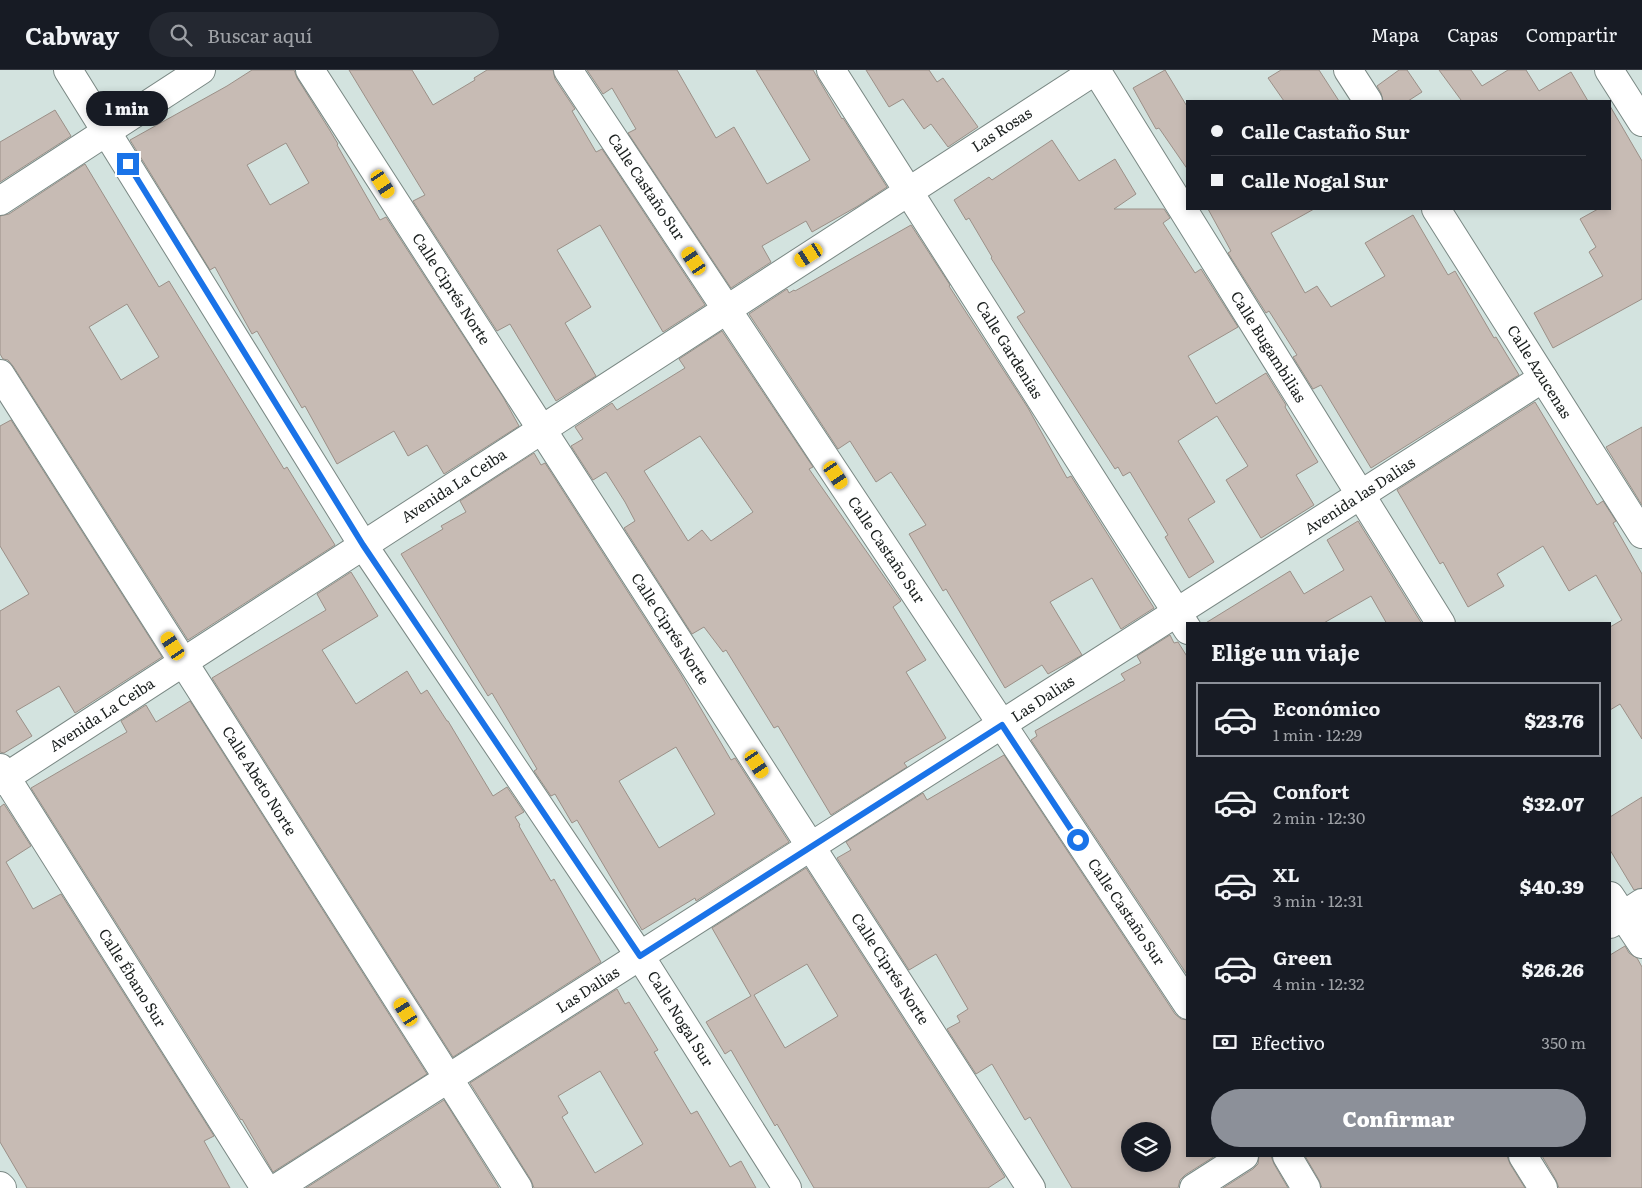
<!DOCTYPE html>
<html lang="es">
<meta charset="utf-8">
<style>
body{margin:0;font-family:Literata,serif;background:#242831;color:#f1f3f6;height:100vh;display:flex;flex-direction:column;font-size:19px;white-space:nowrap}
*{box-sizing:border-box;margin:0}
p{font-size:16px;color:#9ea1a6}
.icon{flex:none;width:28px;height:28px;fill:none;stroke:currentColor;stroke-width:2;stroke-linecap:round;stroke-linejoin:round}
.map{position:relative;flex:1;overflow:hidden}
.details{position:absolute;left:1186px;top:552px;width:425px;height:535px;display:flex;flex-direction:column;background:#171b24;border-radius:0px;box-shadow:0 2px 8px #0003}
.details>*{flex:none}
.banner{position:absolute;left:1186px;top:30px;width:425px;height:110px;border-radius:0px;box-shadow:0 2px 8px #0003;display:grid;align-content:center;height:110px;padding:0 25px;background:#171b24}
.buttons{position:absolute;left:1121px;top:1052px;display:grid;gap:10px}
.buttons a{display:grid;place-items:center;width:50px;height:50px;border-radius:50%;background:#171b24;box-shadow:0 2px 8px #0003;font-size:25px}
.end{position:absolute;width:22px;height:22px;margin:-11px;border:6px solid #1a73e8;background:#fff;box-shadow:0 0 0 2px #fff}
.from{border-radius:50%}
.bubble{position:absolute;height:35px;border-radius:18px;background:#171b24;box-shadow:0 2px 8px #0003;font-size:16px;font-weight:800;line-height:35px;text-align:center}
.car{position:absolute;width:15px;height:30px;margin:-15px -8px;border-radius:6px;box-shadow:0 0 4px 1px #0007;background:linear-gradient(#f5c518 24%,#345 0 40%,#f5c518 0 76%,#345 0 86%,#f5c518 0)}
.banner b{display:flex;align-items:center;gap:18px;height:48px;font-size:19px}
.banner b+b{border-top:1px solid #363941}
.banner i{width:12px;height:12px;background:#f1f3f6}
ul{padding:0;list-style:none}
li{display:flex;align-items:center;gap:15px;height:75px;margin:0 10px 8px;padding:0 15px;border:2px solid transparent;border-radius:0px}
li div{flex:1}
li b{display:block;font-size:19px}
li em{font-style:normal;font-weight:800}
li.selected{border-color:#8c9099}
li>.icon{width:45px;height:45px;stroke-width:1.5}
h2{padding:0 25px;font-size:22px;line-height:60px}
.pay{display:flex;align-items:center;gap:12px;height:55px;padding:0 25px;font-size:19px}
.pay p{margin-inline-start:auto}
.button{display:flex;gap:10px;margin-top:auto;padding:10px 25px}
.button a{flex:1;height:58px;border-radius:30px;background:#8c9099;color:#fff;font-size:20px;font-weight:800;line-height:58px;text-align:center}
header{display:flex;align-items:center;gap:30px;box-sizing:border-box;height:70px;padding:0 25px;background:#171b24;border-bottom:1px solid #363941}
header strong{font-size:24px}
nav{display:flex;gap:28px;margin-inline-start:auto;font-size:18px}
.search{width:350px;height:45px;background:#242831;display:flex;align-items:center;gap:12px;box-sizing:border-box;padding:0 18px;border-radius:28px;color:#9ea1a6;font-size:19px}
.map>svg:first-child{display:block}
.building{fill:#c7bbb4;stroke:#9b9088;fill-rule:evenodd}
.lines{fill:none;stroke-linecap:round;stroke-linejoin:round}
.minor-casing{stroke:#7a8884;stroke-width:30}
.minor{stroke:#fff;stroke-width:28}
.route{stroke:#1a73e8;stroke-width:6}
.labels{text-anchor:middle;stroke-width:4;stroke-linejoin:round;paint-order:stroke}
.street-label{font-size:15px;fill:#1a1f1e;stroke:#fff}
</style>
<header>
<strong>Cabway</strong>
<div class="search"><svg class="icon" aria-label="search" viewBox="0 0 24 24"><circle cx="10" cy="10" r="6"/><path d="M15 15l6 6"/></svg>Buscar aquí</div>
<nav><a>Mapa</a><a>Capas</a><a>Compartir</a></nav>
</header>
<div class="map">
<svg width="1642" height="1118" viewBox="0 0 1642 1118">
<rect width="100%" height="100%" fill="#d3e3df"/>
<g class="building">
<path d="M252 0H294L297 8 329 59 338 74 337 75 380 150 386 147 503 327 519 356 444 404 427 375 408 386 394 361 337 394 305 336 302 338 257 261 252 264 215 197 210 200 130 70 227 16ZM286 73 309 113 270 135 247 95Z"/>
<polygon points="349,0 412,0 433,35 475,10 474,8 487,0 553,0 555,9 575,39 572,41 596,82 602,79 705,235 663,262 600,155 557,180 591,237 565,253 596,306 556,331 510,254 497,261 413,131 425,125"/>
<polygon points="587,0 677,0 716,68 734,57 767,114 810,90 756,0 813,0 842,49 843,48 887,117 858,136 812,162 806,151 762,176 771,192 731,218 628,63 636,59 612,18 603,24"/>
<polygon points="866,0 929,0 937,12 943,8 978,57 948,77 931,54 924,59 903,29 889,37"/>
<polygon points="1165,0 1188,38 1188,100 1159,58 1156,59 1133,18"/>
<polygon points="1281,0 1319,0 1339,31 1284,31 1268,8"/>
<polygon points="1399,0 1407,0 1422,22 1408,31 1383,31 1381,23 1377,16"/>
<polygon points="1439,0 1471,0 1482,16 1508,0 1526,0 1539,21 1571,2 1588,31 1458,31 1461,30"/>
<polygon points="1610,36 1642,91 1642,229 1553,278 1534,243 1603,206 1589,182 1596,177 1580,149 1598,139 1610,139"/>
<polygon points="55,40 71,66 0,112 0,72"/>
<polygon points="1052,70 1079,111 1115,89 1136,124 1114,139 1164,139 1170,148 1163,153 1195,203 1201,199 1238,257 1188,286 1216,334 1266,303 1286,335 1285,337 1318,392 1296,405 1314,435 1261,468 1226,410 1248,396 1217,346 1178,371 1215,432 1188,449 1214,492 1189,508 1165,467 1168,465 1130,402 1123,406 1118,397 1115,399 1017,247 1025,242 991,188 992,187 969,148 966,150 954,130 989,107 992,110"/>
<path d="M85 94 159 217 169 211 253 348 284 399 287 397 335 475 188 570 13 296 8 290 3 289 0 284V146L9 144ZM127 234 159 287 121 310 89 257Z"/>
<polygon points="1208,139 1314,139 1271,163 1305,223 1317,216 1331,237 1385,206 1365,173 1413,145 1448,205 1455,201 1494,268 1496,267 1519,305 1371,398 1321,315 1313,319 1293,287 1297,285 1269,241 1266,243 1228,183 1231,181"/>
<polygon points="911,155 950,215 949,216 1028,338 1067,408 1071,406 1154,538 1121,559 1092,508 1050,532 1082,585 1048,604 1042,595 1005,618 946,519 943,521 909,464 926,455 891,402 876,412 850,371 838,379 749,244 787,219 789,223 794,220 795,221"/>
<path d="M722 261 813 397 809 399 901 531 893 537 926 590 906 602 946 668 904 693 907 697 831 745 778 656 774 658 726 580 723 582 704 557 692 564 624 458 635 451 625 432 606 402 593 410 571 376 583 369 575 357 612 333 617 340 685 298 679 289ZM700 366 753 442 711 471 702 460 688 471 644 401Z"/>
<polygon points="1535,332 1597,435 1603,431 1616,451 1613,453 1642,504 1642,669 1620,634 1610,640 1610,557 1622,550 1596,505 1569,521 1543,476 1497,504 1504,516 1468,537 1443,492 1440,494 1397,420"/>
<polygon points="11,350 162,587 75,643 59,616 16,641 32,666 4,683 0,682 0,541 29,524 0,476 0,356"/>
<polygon points="1642,357 1642,435 1606,377"/>
<path d="M534 383 541 395 545 393 680 603 731 690 735 688 789 772 696 831 695 828 642 860 577 750 572 753 555 724 551 726 534 701 537 699 492 623 488 626 401 484 443 459 441 456 466 442 460 431ZM676 677 715 744 659 778 619 711Z"/>
<polygon points="1358,451 1422,554 1387,554 1371,526 1322,554 1204,554 1290,501 1304,524 1344,500 1327,470"/>
<polygon points="351,502 378,546 322,580 356,634 407,601 421,624 427,620 447,651 448,651 493,726 507,717 524,742 515,747 520,755 519,756 551,811 554,809 601,892 453,987 212,608 326,540 317,524"/>
<polygon points="1170,565 1174,573 1178,572 1188,588 1188,906 1031,670 1037,666 1035,661 1125,610 1121,604 1141,593 1137,586"/>
<polygon points="190,631 427,1004 273,1102 242,1049 241,1050 31,718 127,662 121,651 146,635 156,652"/>
<path d="M1004 685 1175 944 1181 949 1188 950V1086H1215L1185 1105 1180 1110 1178 1118H1072L1030 1047 1025 1050 992 994 976 1004 947 959 960 952 957 946 968 939 936 884 909 900 837 788 851 780 846 772 923 723 927 730ZM1130 1061H1162V1094H1130Z"/>
<polygon points="1642,727 1642,818 1634,820 1610,780 1610,747"/>
<polygon points="4,734 31,776 6,792 33,839 61,824 214,1066 204,1071 230,1118 27,1118 0,1072 0,737"/>
<path d="M806 798 1005 1107 988 1118H814L777 1054 775 1056 731 980 725 984 706 952 751 926 712 858ZM807 894 838 946 785 978 754 925Z"/>
<polygon points="1625,876 1629,883 1637,888 1642,897 1642,1118 1559,1118 1556,1110 1542,1086 1610,1086 1610,885"/>
<path d="M617 919 625 934 629 932 658 980 654 982 691 1044 697 1041 730 1097 741 1091 756 1118H534L531 1110 470 1013ZM600 1001 643 1074 595 1103 562 1047 568 1043 558 1026Z"/>
<polygon points="444,1030 499,1118 306,1118"/>
<polygon points="1259,1086 1271,1086 1274,1094 1288,1118 1223,1118 1253,1099 1258,1094"/>
<polygon points="1305,1086 1507,1086 1510,1094 1525,1118 1322,1118 1319,1110"/>
</g>
<g class="lines">
<defs>
<g id="minor">
<polyline points="68,0 363,475 640,886 787,1118"/>
<polyline points="310,0 1031,1118"/>
<polyline points="568,0 1188,935"/>
<polyline points="831,0 1188,560"/>
<polyline points="1348,0 1368,31"/>
<polyline points="1609,0 1642,52"/>
<polyline points="0,131 201,0"/>
<polyline points="1436,139 1642,464"/>
<polyline points="0,304 518,1118"/>
<polyline points="0,698 265,1118"/>
<polyline points="0,711 1096,0 1441,554"/>
<polyline points="1610,826 1642,874"/>
<polyline points="1610,854 1642,833"/>
<polyline points="1287,1086 1306,1118"/>
<polyline points="1523,1086 1543,1118"/>
<polyline points="0,1116 2,1118"/>
<polyline points="277,1118 1543,308"/>
<polyline points="1194,1118 1244,1086"/>
</g>
</defs>
<use href="#minor" class="minor-casing"/>
<use href="#minor" class="minor"/>
</g>
<g class="lines">
<polyline class="route" points="128,94 363,475 640,886 1002,655 1078,770"/>
</g>
<g class="labels">
<g class="street-label">
<text transform="translate(1002 60) rotate(-33)" y="5">Las Rosas</text>
<text transform="translate(646 117) rotate(56)" y="5">Calle Castaño Sur</text>
<text transform="translate(451 219) rotate(57)" y="5">Calle Ciprés Norte</text>
<text transform="translate(1268 277) rotate(58)" y="5">Calle Bugambilias</text>
<text transform="translate(1009 280) rotate(58)" y="5">Calle Gardenias</text>
<text transform="translate(1539 302) rotate(58)" y="5">Calle Azucenas</text>
<text transform="translate(454 416) rotate(-33)" y="5">Avenida La Ceiba</text>
<text transform="translate(1360 426) rotate(-33)" y="5">Avenida las Dalias</text>
<text transform="translate(886 480) rotate(56)" y="5">Calle Castaño Sur</text>
<text transform="translate(670 559) rotate(57)" y="5">Calle Ciprés Norte</text>
<text transform="translate(1043 629) rotate(-33)" y="5">Las Dalias</text>
<text transform="translate(102 645) rotate(-33)" y="5">Avenida La Ceiba</text>
<text transform="translate(259 711) rotate(58)" y="5">Calle Abeto Norte</text>
<text transform="translate(1126 842) rotate(56)" y="5">Calle Castaño Sur</text>
<text transform="translate(890 899) rotate(57)" y="5">Calle Ciprés Norte</text>
<text transform="translate(132 908) rotate(58)" y="5">Calle Ébano Sur</text>
<text transform="translate(588 920) rotate(-33)" y="5">Las Dalias</text>
<text transform="translate(680 949) rotate(58)" y="5">Calle Nogal Sur</text>
</g>
</g>
</svg>
<div class="buttons">
<a><svg class="icon" aria-label="layers" viewBox="0 0 24 24"><path d="M12 4l9 5-9 5-9-5zM3 14l9 5 9-5"/></svg></a>
</div>
<i class="end from" style="left:1078px;top:770px"></i>
<i class="end" style="left:128px;top:94px"></i>
<div class="bubble" style="left:86px;top:21px;width:82px">1 min</div>
<i class="car" style="left:383px;top:114px;rotate:147deg"></i>
<i class="car" style="left:809px;top:185px;rotate:237deg"></i>
<i class="car" style="left:694px;top:191px;rotate:326deg"></i>
<i class="car" style="left:836px;top:405px;rotate:146deg"></i>
<i class="car" style="left:173px;top:576px;rotate:327deg"></i>
<i class="car" style="left:757px;top:694px;rotate:147deg"></i>
<i class="car" style="left:406px;top:942px;rotate:328deg"></i>
<div class="banner">
<b><i class="from"></i>Calle Castaño Sur</b>
<b><i></i>Calle Nogal Sur</b>
</div>
<section class="details">
<h2>Elige un viaje</h2>
<ul>
<li class="selected"><svg class="icon" aria-label="car" viewBox="0 0 24 24"><path d="M5 17H2v-5l4-1 3-4h7l3 4 3 1v5h-3M9 17h6M6 11h13"/><circle cx="7" cy="17" r="2"/><circle cx="17" cy="17" r="2"/></svg><div><b>Económico</b><p>1 min · 12:29</p></div><em>$23.76</em></li>
<li><svg class="icon" aria-label="car" viewBox="0 0 24 24"><path d="M5 17H2v-5l4-1 3-4h7l3 4 3 1v5h-3M9 17h6M6 11h13"/><circle cx="7" cy="17" r="2"/><circle cx="17" cy="17" r="2"/></svg><div><b>Confort</b><p>2 min · 12:30</p></div><em>$32.07</em></li>
<li><svg class="icon" aria-label="car" viewBox="0 0 24 24"><path d="M5 17H2v-5l4-1 3-4h7l3 4 3 1v5h-3M9 17h6M6 11h13"/><circle cx="7" cy="17" r="2"/><circle cx="17" cy="17" r="2"/></svg><div><b>XL</b><p>3 min · 12:31</p></div><em>$40.39</em></li>
<li><svg class="icon" aria-label="car" viewBox="0 0 24 24"><path d="M5 17H2v-5l4-1 3-4h7l3 4 3 1v5h-3M9 17h6M6 11h13"/><circle cx="7" cy="17" r="2"/><circle cx="17" cy="17" r="2"/></svg><div><b>Green</b><p>4 min · 12:32</p></div><em>$26.26</em></li>
</ul>
<div class="pay"><svg class="icon" aria-label="cash" viewBox="0 0 24 24"><path d="M3 7h18v10H3z"/><circle cx="12" cy="12" r="2"/></svg>Efectivo<p>350 m</p></div>
<div class="button"><a>Confirmar</a></div>
</section>
</div>
